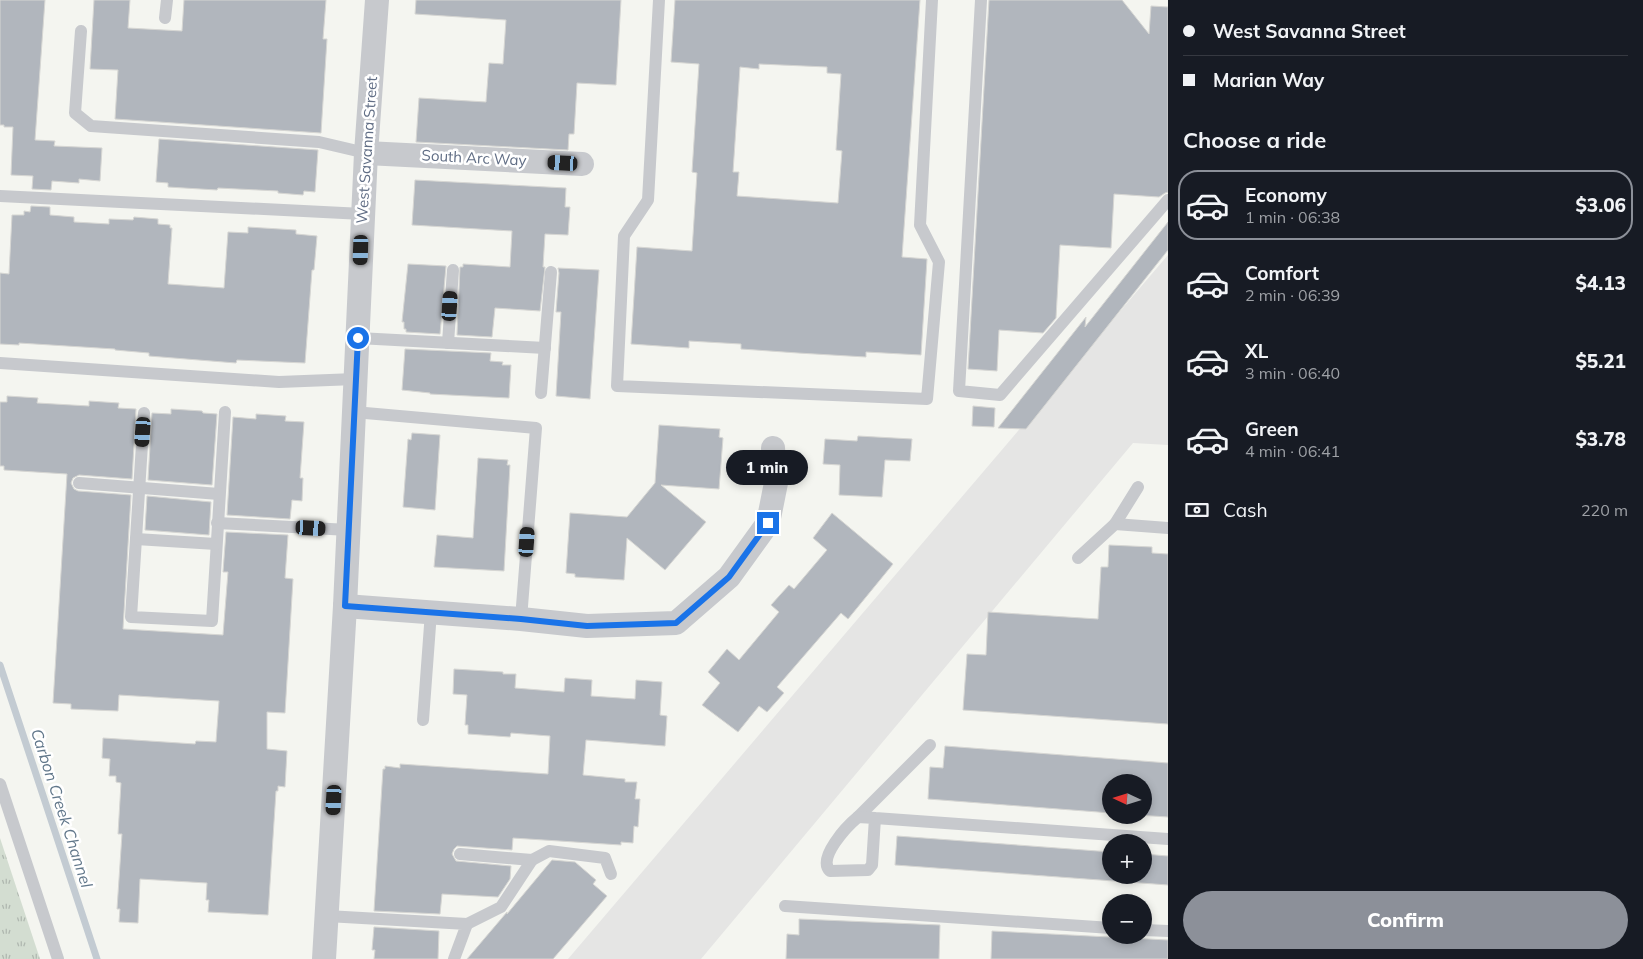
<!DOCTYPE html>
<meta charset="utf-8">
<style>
body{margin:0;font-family:Mulish,sans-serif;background:#20242c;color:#f1f3f6;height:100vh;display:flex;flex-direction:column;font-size:19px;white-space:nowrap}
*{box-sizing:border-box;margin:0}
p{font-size:16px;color:#9ea1a6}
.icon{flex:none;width:28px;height:28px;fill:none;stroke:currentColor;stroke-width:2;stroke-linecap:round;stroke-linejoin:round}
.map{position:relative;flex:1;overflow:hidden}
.panel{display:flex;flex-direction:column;background:#171b24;width:475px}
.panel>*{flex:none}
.hud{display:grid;align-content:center;height:110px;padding:0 15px;background:#171b24}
.needle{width:32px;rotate:274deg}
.fabs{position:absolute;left:1102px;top:774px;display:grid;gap:10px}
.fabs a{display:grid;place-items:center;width:50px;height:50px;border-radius:50%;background:#171b24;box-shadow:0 2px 8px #0003;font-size:25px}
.end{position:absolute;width:22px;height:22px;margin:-11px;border:6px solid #1a73e8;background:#fff;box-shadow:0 0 0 2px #fff}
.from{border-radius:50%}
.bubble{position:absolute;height:35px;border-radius:18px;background:#171b24;box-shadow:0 2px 8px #0003;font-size:16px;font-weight:800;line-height:35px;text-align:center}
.car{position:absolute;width:15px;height:30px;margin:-15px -8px;border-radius:6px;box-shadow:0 0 4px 1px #0007;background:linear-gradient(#222 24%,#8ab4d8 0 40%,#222 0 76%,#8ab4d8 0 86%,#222 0)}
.hud b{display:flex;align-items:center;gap:18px;height:48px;font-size:19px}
.hud b+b{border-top:1px solid #363941}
.hud i{width:12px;height:12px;background:#f1f3f6}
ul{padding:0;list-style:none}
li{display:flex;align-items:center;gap:15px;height:70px;margin:0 10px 8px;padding:0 5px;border:2px solid transparent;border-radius:20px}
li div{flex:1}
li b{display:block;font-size:19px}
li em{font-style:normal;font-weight:800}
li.on{border-color:#8c9099}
li>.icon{width:45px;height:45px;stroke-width:1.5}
h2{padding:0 15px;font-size:22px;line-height:60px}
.pay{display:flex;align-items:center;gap:12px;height:55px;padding:0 15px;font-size:19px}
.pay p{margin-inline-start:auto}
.button{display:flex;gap:10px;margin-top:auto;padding:10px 15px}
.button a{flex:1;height:58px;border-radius:30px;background:#8c9099;color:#fff;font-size:20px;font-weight:800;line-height:58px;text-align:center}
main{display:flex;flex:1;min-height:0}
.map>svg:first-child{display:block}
.built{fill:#e5e5e4}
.grass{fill:url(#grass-tufts)}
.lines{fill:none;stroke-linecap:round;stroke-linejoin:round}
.stream{stroke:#c3cbd2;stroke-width:7}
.building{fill:#b1b6bd;stroke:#d6d6d3;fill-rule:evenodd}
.lane{stroke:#c7c9cd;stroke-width:12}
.street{stroke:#c7c9cd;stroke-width:24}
.route{stroke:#1a73e8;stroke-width:6}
.labels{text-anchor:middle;stroke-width:5;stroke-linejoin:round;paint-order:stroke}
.street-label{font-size:15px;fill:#616e85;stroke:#fff}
.water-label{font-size:16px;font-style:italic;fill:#61778a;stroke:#fff}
</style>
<main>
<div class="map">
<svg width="1168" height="959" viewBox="0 0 1168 959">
<defs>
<pattern id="grass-tufts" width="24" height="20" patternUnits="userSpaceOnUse" patternTransform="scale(1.25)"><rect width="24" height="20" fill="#d3ddd1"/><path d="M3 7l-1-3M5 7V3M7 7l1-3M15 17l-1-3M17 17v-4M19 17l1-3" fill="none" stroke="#afb7af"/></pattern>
</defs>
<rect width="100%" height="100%" fill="#f4f5f0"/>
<polygon class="built" points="1168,255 1168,445 1133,443 701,959 568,959"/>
<polygon class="grass" points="0,838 40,959 0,959"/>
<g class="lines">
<polyline class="stream" points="0,665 97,959"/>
</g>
<g class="building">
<polygon points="0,0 45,0 35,140 55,141 54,146 102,148 100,181 79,179 79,183 52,181 51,190 32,189 33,176 11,175 13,127 4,127 4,125 0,125"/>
<polygon points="94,0 130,0 128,28 182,31 184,0 326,0 323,39 327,39 321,133 115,119 118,70 90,69"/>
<polygon points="416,0 621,0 616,85 577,83 574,134 569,134 568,150 416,142 419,98 486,102 489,63 503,64 506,20 415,14"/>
<path d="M675 0H920L902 257 927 259 921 355 866 352V357L798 353 741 349V344L689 341V348L631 344 637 247 692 251 697 173 692 172 699 64 671 62ZM759 64 827 67V73L841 74 836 150 842 151 838 203 737 196 739 172H733L740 67 759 69Z"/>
<polygon points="989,0 1122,0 1149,34 1151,6 1168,7 1168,192 1165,193 1159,197 1114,194 1111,248 1060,245 1056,318 1043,333 999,330 997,371 968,369"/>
<polygon points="159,139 318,150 315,192 304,191 303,195 278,193 278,191 218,188 217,190 168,187 168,183 156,182"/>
<polygon points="415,180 566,188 565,207 570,207 568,235 545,234 543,267 545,267 540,311 495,308 492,337 457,335 460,267 463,267 463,264 510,267 512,231 412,225"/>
<polygon points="31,206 50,207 50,215 74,217 74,222 109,224 109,219 133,220 134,217 158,219 158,224 170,225 170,228 172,228 168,284 224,288 228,232 248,233 248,227 296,230 296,234 317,236 314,270 312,270 305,363 237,360 236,363 149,356 149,353 115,350 115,349 19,343 19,345 0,344 0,273 9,274 12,215 24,215 24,211 30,212"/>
<polygon points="1168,222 1168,250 1026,429 998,428 1086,317 1085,327"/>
<polygon points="408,264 446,266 440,334 406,332 406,329 404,329 404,322 402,322"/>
<polygon points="558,268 599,270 590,399 556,396 561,312 556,312 559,273"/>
<polygon points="405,349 491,353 490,361 503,362 502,365 511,365 509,398 430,394 430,393 402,390"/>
<polygon points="7,396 38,398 37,403 89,406 89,401 119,403 118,408 136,409 132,479 79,475 73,478 71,483 74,489 78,491 131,495 123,629 223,635 228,572 223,572 226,532 288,535 285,578 293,579 285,713 267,712 267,749 287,751 285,787 278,786 278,791 276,791 268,915 208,912 209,900 206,900 207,883 140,879 138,923 119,922 120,909 117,909 122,834 118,834 121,783 116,782 116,776 109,776 110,759 102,758 103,738 195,744 196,741 216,742 219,701 119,695 118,711 71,709 71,704 53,703 67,474 4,470 4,466 0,466 0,402 7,402"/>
<polygon points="973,406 995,408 994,427 972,426"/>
<polygon points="171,409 202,411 203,413 217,414 212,485 148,480 152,413 171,414"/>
<polygon points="256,414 286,416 285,421 304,422 300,478 303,478 302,501 292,500 290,519 227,515 233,417 256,419"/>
<polygon points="659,425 720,429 719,437 723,438 719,489 661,485 706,522 665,570 627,538 624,580 575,577 575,574 566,573 570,513 627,517 655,483"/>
<polygon points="412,433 440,435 435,510 403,507 408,439 411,440"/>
<polygon points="858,436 912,439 910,461 885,460 882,497 839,495 840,465 823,464 825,439 857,441"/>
<polygon points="478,458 508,460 507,465 510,465 504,571 434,567 437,535 473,538"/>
<polygon points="147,496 211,502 209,535 145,530"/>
<polygon points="832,513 893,564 848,619 841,613 777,687 784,693 767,712 759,706 738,732 702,705 720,683 708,672 727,649 739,660 779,612 771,605 789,585 794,589 827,550 813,538"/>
<polygon points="1109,545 1152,547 1152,553 1168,554 1168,724 963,710 967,654 986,655 988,612 1098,619 1101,567 1108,567"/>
<polygon points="454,669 503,672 503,674 516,674 515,688 564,692 565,678 592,680 591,696 635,699 636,680 662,682 660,715 667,716 665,746 586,740 583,775 625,779 625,782 637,782 635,799 640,799 638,827 634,826 633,843 621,842 621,845 513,838 512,850 457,846 454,849 452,854 456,861 511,866 510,879 498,897 442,894 440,914 374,911 383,769 385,769 385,766 400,768 400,764 548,774 550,736 511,733 510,737 468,734 468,725 465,725 467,695 453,694"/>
<polygon points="945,746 1168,763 1168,817 1137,815 1144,815 1144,782 1111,782 1111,813 928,799 930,767 943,768"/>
<polygon points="897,836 1111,852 1111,875 1144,875 1144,854 1168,856 1168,885 895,865"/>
<polygon points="552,860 575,862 596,880 593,884 607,896 553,959 467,959 507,912 507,914"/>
<polygon points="799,919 940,925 939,959 786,959 787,934 799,935"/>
<polygon points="374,927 439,931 438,959 374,959 375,950 372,950"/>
<polygon points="992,931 1168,940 1168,959 991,959"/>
</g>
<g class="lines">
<g class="lane">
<polyline points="659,0 648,200 624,236 617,386 927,399 939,262 920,225 932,0"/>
<polyline points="981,0 959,391 1000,395 1168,200"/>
<polyline points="165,18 167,0"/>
<polyline points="81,31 75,113 91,126 319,142 366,153"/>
<polyline points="0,196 363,214"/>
<polyline points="358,338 545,348"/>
<polyline points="448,343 453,270"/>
<polyline points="0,363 279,382 355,379"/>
<polyline points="541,393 551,272"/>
<polyline points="354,412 536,428 521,619"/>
<polyline points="144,413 131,617 212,621 225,412"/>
<polyline points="79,483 219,494"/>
<polyline points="217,523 349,530"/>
<polyline points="1115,524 1138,487"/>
<polyline points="136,539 216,544"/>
<polyline points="1078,558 1115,524 1168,528"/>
<polyline points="423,720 431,612"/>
<polyline points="0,784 58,959"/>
<polyline points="858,817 930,745"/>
<path d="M875 818 872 865 868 870 830 871C817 858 847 826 858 817L875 818 1168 839"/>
<polyline points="460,854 532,860 501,907 467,924"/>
<polyline points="532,860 549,851 605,858 611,874"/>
<polyline points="785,906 1111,928"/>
<polyline points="327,916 467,924 454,959"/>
<polyline points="1144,930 1168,931"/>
</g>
<g class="street">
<polyline points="366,153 582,164"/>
<polyline points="345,606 521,619 587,626 676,623 729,577 768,523 776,483 773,448"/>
<polyline points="324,959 345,606 366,153 377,0"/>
</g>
</g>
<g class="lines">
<polyline class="route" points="358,338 345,606 521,619 587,626 676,623 729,577 768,523"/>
</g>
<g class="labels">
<g class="street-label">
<text transform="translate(367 150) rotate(-86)" y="5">West Savanna Street</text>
<text transform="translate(474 158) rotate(3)" y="5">South Arc Way</text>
</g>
<g class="water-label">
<text transform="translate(62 808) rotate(72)" y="6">Carbon Creek Channel</text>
</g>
</g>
</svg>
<div class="fabs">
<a><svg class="needle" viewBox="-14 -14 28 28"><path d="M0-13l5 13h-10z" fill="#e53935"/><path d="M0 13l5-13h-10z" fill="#9ea1a6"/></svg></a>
<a>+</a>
<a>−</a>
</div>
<i class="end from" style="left:358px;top:338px"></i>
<i class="end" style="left:768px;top:523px"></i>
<div class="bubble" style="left:726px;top:450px;width:82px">1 min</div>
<i class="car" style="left:563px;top:163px;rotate:273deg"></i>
<i class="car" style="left:361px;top:250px;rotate:182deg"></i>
<i class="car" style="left:450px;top:306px;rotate:4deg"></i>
<i class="car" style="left:143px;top:432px;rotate:184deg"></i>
<i class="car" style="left:311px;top:528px;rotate:93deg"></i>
<i class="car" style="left:527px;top:542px;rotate:4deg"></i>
<i class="car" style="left:334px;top:800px;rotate:183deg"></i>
</div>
<section class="panel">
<div class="hud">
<b><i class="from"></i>West Savanna Street</b>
<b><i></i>Marian Way</b>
</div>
<h2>Choose a ride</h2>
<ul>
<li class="on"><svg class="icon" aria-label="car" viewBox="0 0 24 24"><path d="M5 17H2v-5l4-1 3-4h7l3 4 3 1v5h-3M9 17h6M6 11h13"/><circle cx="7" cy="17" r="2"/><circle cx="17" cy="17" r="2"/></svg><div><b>Economy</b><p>1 min · 06:38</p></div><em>$3.06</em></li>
<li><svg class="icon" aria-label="car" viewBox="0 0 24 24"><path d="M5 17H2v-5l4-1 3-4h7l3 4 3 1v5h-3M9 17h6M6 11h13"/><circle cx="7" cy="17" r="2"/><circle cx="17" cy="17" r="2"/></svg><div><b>Comfort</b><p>2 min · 06:39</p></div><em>$4.13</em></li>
<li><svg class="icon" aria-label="car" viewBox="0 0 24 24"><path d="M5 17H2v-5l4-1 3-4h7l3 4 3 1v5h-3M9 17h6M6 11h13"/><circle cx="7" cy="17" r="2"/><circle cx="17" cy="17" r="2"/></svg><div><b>XL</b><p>3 min · 06:40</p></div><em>$5.21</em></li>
<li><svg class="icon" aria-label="car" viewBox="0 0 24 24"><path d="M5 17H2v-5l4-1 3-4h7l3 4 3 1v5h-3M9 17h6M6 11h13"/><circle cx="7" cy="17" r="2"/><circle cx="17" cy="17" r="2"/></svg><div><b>Green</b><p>4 min · 06:41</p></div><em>$3.78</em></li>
</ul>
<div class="pay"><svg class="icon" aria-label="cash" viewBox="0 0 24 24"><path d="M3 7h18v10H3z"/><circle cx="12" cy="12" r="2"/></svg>Cash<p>220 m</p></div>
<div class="button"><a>Confirm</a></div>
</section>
</main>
